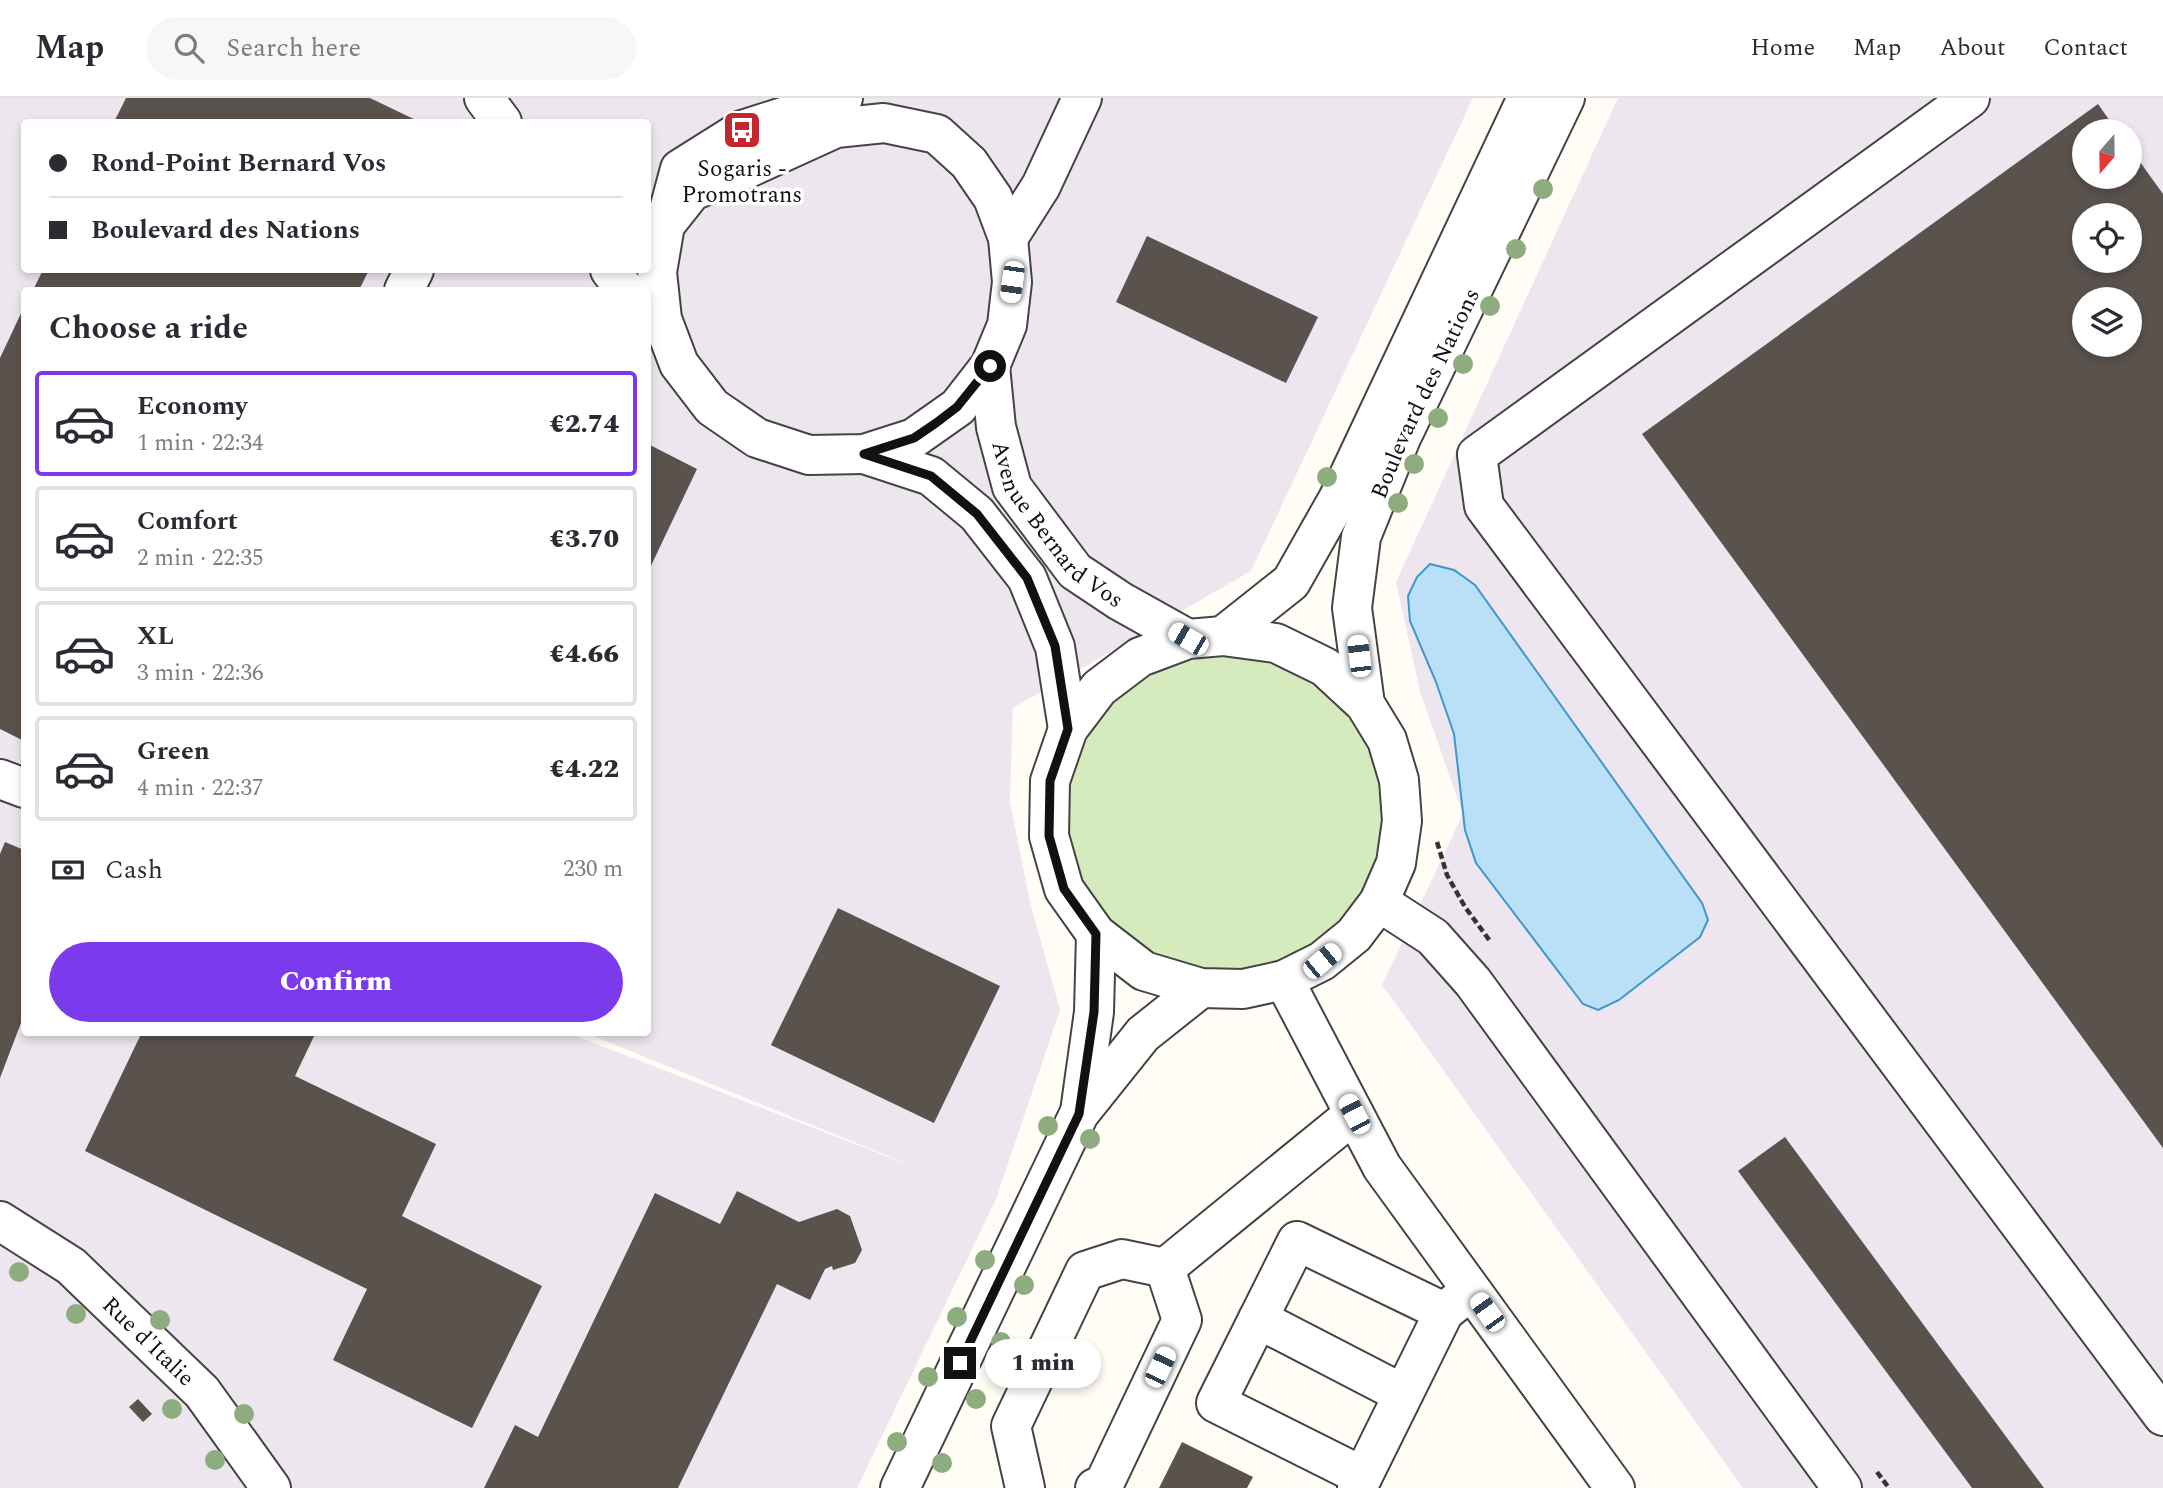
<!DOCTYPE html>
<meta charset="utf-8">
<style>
body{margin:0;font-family:Spectral,serif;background:#f7f7f7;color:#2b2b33;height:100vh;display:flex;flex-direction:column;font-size:26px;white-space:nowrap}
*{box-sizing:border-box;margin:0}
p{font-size:23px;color:#7c7c81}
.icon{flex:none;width:38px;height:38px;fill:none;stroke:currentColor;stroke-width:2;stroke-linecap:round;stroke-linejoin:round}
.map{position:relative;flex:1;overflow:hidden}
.panel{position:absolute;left:21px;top:189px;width:630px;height:749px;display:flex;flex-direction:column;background:#fff;border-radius:7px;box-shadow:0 4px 10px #0003}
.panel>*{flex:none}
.top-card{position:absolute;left:21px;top:21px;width:630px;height:154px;border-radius:7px;box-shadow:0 4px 10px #0003;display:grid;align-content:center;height:154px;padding:0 28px;background:#fff}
.needle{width:46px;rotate:200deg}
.fabs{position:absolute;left:2072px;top:21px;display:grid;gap:14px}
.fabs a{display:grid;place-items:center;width:70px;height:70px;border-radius:50%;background:#fff;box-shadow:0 4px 10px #0003;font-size:35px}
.end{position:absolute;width:32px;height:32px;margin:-16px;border:9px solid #111;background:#fff;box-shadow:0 0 0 4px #fff}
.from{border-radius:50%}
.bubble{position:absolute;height:49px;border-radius:24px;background:#fff;box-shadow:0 4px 10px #0003;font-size:23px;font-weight:800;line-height:49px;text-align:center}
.car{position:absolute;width:21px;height:42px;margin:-21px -10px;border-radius:9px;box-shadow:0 0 5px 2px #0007;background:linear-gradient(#fff 24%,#345 0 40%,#fff 0 76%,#345 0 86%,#fff 0)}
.top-card b{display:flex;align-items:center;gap:24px;height:66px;font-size:26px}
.top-card b+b{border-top:2px solid #e1e1e2}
.top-card i{width:18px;height:18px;background:#2b2b33}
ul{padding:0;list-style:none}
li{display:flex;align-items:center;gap:21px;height:105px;margin:0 14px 10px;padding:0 14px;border:4px solid #e1e1e2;border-radius:7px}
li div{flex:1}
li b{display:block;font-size:26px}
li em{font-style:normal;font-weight:800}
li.current{border-color:#7c3aed}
li>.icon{width:63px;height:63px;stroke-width:1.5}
h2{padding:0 28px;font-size:32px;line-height:84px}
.pay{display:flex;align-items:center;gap:18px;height:77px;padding:0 28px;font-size:26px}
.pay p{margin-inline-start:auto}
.cta{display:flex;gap:14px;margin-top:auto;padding:14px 28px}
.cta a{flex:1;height:80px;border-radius:42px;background:#7c3aed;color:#fff;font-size:28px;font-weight:800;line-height:80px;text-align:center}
header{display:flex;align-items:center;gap:42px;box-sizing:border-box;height:98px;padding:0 35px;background:#fff;border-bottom:2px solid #e1e1e2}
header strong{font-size:33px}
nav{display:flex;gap:38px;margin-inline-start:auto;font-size:24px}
.search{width:490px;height:63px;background:#f7f7f7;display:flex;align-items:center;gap:18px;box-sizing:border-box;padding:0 24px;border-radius:38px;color:#7c7c81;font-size:26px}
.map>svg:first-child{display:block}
.industrial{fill:#eee6ef;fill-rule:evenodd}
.green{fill:#d5ebbd}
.water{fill:#b9e0f7;stroke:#3f96cf;stroke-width:2}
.building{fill:#5a524d;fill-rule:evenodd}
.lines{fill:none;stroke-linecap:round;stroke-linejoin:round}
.minor-casing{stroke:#444;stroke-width:42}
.path{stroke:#333;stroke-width:4.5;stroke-dasharray:7 3.5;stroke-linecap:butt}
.minor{stroke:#fff;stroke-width:38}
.tree{fill:#8dad7f}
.route{stroke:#111;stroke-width:9}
.labels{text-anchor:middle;stroke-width:7;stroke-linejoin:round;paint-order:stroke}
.poi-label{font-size:23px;fill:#111;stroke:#fff}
.street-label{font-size:23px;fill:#111;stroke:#fff}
</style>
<header>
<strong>Map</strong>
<div class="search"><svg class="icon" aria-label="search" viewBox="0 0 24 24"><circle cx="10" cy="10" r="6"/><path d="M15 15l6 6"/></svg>Search here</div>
<nav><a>Home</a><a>Map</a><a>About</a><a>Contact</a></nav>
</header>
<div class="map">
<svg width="2163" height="1390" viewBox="0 0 2163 1390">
<rect width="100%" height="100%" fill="#fffdf5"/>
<g class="industrial">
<path d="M0 0H1473L1251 473 1013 610 1010 704 1030 804 1060 912 996 1101 857 1390H0ZM24 24H648V172H24ZM24 192H648V934L586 935 930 1075 568 935 24 934Z"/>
<path d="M1618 0H2163V1390H1743L1382 887 1463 716 1420 594 1396 484ZM2084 33H2130V79H2084ZM2084 117H2130V163H2084ZM2084 201H2130V247H2084Z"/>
</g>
<circle class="green" cx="1225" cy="716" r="157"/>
<polygon class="water" points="1430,466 1454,472 1475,487 1702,805 1708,822 1700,839 1619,902 1598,912 1583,906 1476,765 1465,732 1454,636 1436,584 1410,523 1408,498 1417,479"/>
<g class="building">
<polygon points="126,0 370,0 420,24 114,24"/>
<path d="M2098 6 2117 33H2084V79H2130V50L2163 96V1050L1642 336ZM2084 117H2130V163H2084ZM2084 201H2130V247H2084Z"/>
<polygon points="1147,138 1318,219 1286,285 1116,204"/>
<polygon points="43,172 369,172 359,192 33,192"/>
<polygon points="24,209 24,643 0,631 0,260"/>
<polygon points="648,346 697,371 648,474"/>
<polygon points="5,744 24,752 24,917 0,980 0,756"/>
<polygon points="838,810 1000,888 934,1025 771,947"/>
<polygon points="142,934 316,934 295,978 436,1046 402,1118 542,1188 472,1330 333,1262 367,1191 85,1053"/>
<polygon points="1785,1039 2044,1390 1972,1390 1738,1073"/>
<polygon points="737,1093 799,1124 837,1111 850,1118 862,1152 855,1165 833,1172 832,1168 825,1171 810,1202 777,1186 678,1390 484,1390 515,1327 538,1339 655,1095 720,1126"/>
<polygon points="138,1301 152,1316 143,1324 129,1309"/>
<polygon points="1182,1344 1253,1379 1247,1390 1159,1390"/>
</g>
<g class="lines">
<defs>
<g id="minor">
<polyline points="484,0 502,24"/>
<polyline points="1970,0 1477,357 1484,408 2163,1318"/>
<polygon points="884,25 937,36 969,65 993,100 1008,140 1012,184 1007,227 990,268 958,309 914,340 864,356 809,357 757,340 712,309 679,266 662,221 657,174 665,127 692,93 735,76 836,30"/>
<polyline points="669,112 680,71 742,32 843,0"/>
<polyline points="1008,140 1041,88 1082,0"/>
<polyline points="610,172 625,192"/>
<polyline points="404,192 414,172"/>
<path id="s1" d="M990 268 996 329 1012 389 1075 473 1120 503 1188 541"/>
<polyline points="864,356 931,378 977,416 1027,480 1055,549 1068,631"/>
<polyline points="1223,538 1291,484 1338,401 1527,0"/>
<path id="s2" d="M1365 606 1325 569 1276 545 1223 538 1188 541 1140 559 1099 590 1068 631 1050 683 1049 738 1064 791 1096 836 1144 873 1201 890 1243 891 1284 882 1322 863 1354 837 1379 804 1396 765 1402 723 1399 682 1387 642 1365 606 1352 510 1361 439 1401 340 1565 0"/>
<polyline points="0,681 24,690"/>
<polyline points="1379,804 1433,839 1473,884 1842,1390"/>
<polyline points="1284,882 1382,1069 1615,1390"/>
<polyline points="1080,1014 1094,914 1096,836"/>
<path id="s3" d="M0 1123 71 1168 202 1294 271 1390"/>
<polyline points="1165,1170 1354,1016"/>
<polyline points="1258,1221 1403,1296"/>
<polyline points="1362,1378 1216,1305 1297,1143 1444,1214"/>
<polyline points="900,1390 1079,1016 1143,936 1201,890"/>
<polyline points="1025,1390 1011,1328 1085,1173 1122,1161 1165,1170"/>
<polyline points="1095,1390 1104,1386 1182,1222 1165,1170"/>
<polyline points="1357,1390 1444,1214 1464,1198"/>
</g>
</defs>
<use href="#minor" class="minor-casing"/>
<g class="path">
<polyline points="1437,744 1447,777 1465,809 1490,843"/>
<polyline points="1877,1374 1889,1390"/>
</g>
<use href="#minor" class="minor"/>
</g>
<g class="tree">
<circle cx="1543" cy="91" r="10"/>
<circle cx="1516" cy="151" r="10"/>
<circle cx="1490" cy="208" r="10"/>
<circle cx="1463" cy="266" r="10"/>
<circle cx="1438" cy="320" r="10"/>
<circle cx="1414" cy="366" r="10"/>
<circle cx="1327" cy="379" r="10"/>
<circle cx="1398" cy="405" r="10"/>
<circle cx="1048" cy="1028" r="10"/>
<circle cx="1090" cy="1041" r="10"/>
<circle cx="985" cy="1162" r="10"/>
<circle cx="19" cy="1174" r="10"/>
<circle cx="1024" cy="1187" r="10"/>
<circle cx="76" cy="1216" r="10"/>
<circle cx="957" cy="1219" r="10"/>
<circle cx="160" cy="1222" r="10"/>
<circle cx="1001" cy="1244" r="10"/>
<circle cx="928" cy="1279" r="10"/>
<circle cx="976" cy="1301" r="10"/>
<circle cx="172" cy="1311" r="10"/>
<circle cx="244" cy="1316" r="10"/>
<circle cx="897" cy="1344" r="10"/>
<circle cx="215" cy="1362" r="10"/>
<circle cx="942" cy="1365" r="10"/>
</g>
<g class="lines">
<polyline class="route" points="960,1265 1079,1016 1094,914 1096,836 1064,791 1049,738 1050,683 1068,631 1055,548 1027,480 977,416 931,378 864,356 914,340 936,325 957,309 990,268"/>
</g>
<defs>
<symbol id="bus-square" viewBox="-11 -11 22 22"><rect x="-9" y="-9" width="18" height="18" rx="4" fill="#c4262e" stroke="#fff"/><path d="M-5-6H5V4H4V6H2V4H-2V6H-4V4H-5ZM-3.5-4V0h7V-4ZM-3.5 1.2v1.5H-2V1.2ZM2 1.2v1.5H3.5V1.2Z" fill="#fff"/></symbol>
</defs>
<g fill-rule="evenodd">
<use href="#bus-square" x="720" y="10" width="44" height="44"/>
</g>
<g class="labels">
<g class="poi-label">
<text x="742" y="78">Sogaris -<tspan x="742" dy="26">Promotrans</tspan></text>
</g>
<g class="street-label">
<text dy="8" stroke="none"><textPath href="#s2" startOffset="1437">Boulevard des Nations</textPath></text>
<text dy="8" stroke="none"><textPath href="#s1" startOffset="180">Avenue Bernard Vos</textPath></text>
<text dy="8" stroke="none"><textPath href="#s3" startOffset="192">Rue d'Italie</textPath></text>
</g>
</g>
</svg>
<div class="fabs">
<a><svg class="needle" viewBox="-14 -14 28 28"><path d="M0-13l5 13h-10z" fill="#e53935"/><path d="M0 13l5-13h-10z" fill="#7c7c81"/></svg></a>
<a><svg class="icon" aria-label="locate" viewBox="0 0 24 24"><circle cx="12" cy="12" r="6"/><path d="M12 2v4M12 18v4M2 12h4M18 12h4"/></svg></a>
<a><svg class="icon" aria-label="layers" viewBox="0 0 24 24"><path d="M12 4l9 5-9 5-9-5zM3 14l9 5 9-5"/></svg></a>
</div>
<i class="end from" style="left:990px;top:268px"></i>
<i class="end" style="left:960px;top:1265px"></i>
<div class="bubble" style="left:985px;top:1241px;width:116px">1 min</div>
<i class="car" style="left:1012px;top:184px;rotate:188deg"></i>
<i class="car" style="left:1188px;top:541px;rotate:300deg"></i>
<i class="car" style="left:1359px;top:558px;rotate:353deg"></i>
<i class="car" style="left:1322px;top:863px;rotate:50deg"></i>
<i class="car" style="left:1354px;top:1016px;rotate:332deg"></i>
<i class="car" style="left:1487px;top:1214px;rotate:324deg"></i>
<i class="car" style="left:1160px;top:1269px;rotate:25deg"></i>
<div class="top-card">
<b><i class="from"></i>Rond-Point Bernard Vos</b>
<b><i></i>Boulevard des Nations</b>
</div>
<section class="panel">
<h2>Choose a ride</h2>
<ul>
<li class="current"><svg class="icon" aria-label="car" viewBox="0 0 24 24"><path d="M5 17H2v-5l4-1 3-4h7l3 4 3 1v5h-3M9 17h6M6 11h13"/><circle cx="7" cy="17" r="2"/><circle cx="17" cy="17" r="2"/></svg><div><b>Economy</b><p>1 min · 22:34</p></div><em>€2.74</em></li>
<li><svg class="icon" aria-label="car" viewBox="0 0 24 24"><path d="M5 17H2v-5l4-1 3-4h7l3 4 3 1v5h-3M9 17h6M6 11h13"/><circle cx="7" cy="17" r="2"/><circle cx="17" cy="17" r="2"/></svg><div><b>Comfort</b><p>2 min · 22:35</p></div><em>€3.70</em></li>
<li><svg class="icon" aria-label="car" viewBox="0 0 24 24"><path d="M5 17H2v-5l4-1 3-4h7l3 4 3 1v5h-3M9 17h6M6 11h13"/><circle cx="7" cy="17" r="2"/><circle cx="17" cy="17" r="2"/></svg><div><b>XL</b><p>3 min · 22:36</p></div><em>€4.66</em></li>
<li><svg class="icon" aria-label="car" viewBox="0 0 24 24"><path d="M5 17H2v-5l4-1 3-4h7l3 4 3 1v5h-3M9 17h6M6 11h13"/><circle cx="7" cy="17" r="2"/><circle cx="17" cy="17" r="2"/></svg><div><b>Green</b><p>4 min · 22:37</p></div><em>€4.22</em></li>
</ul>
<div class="pay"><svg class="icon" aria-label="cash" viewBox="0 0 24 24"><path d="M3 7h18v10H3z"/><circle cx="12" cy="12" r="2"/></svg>Cash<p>230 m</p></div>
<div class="cta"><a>Confirm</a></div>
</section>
</div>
